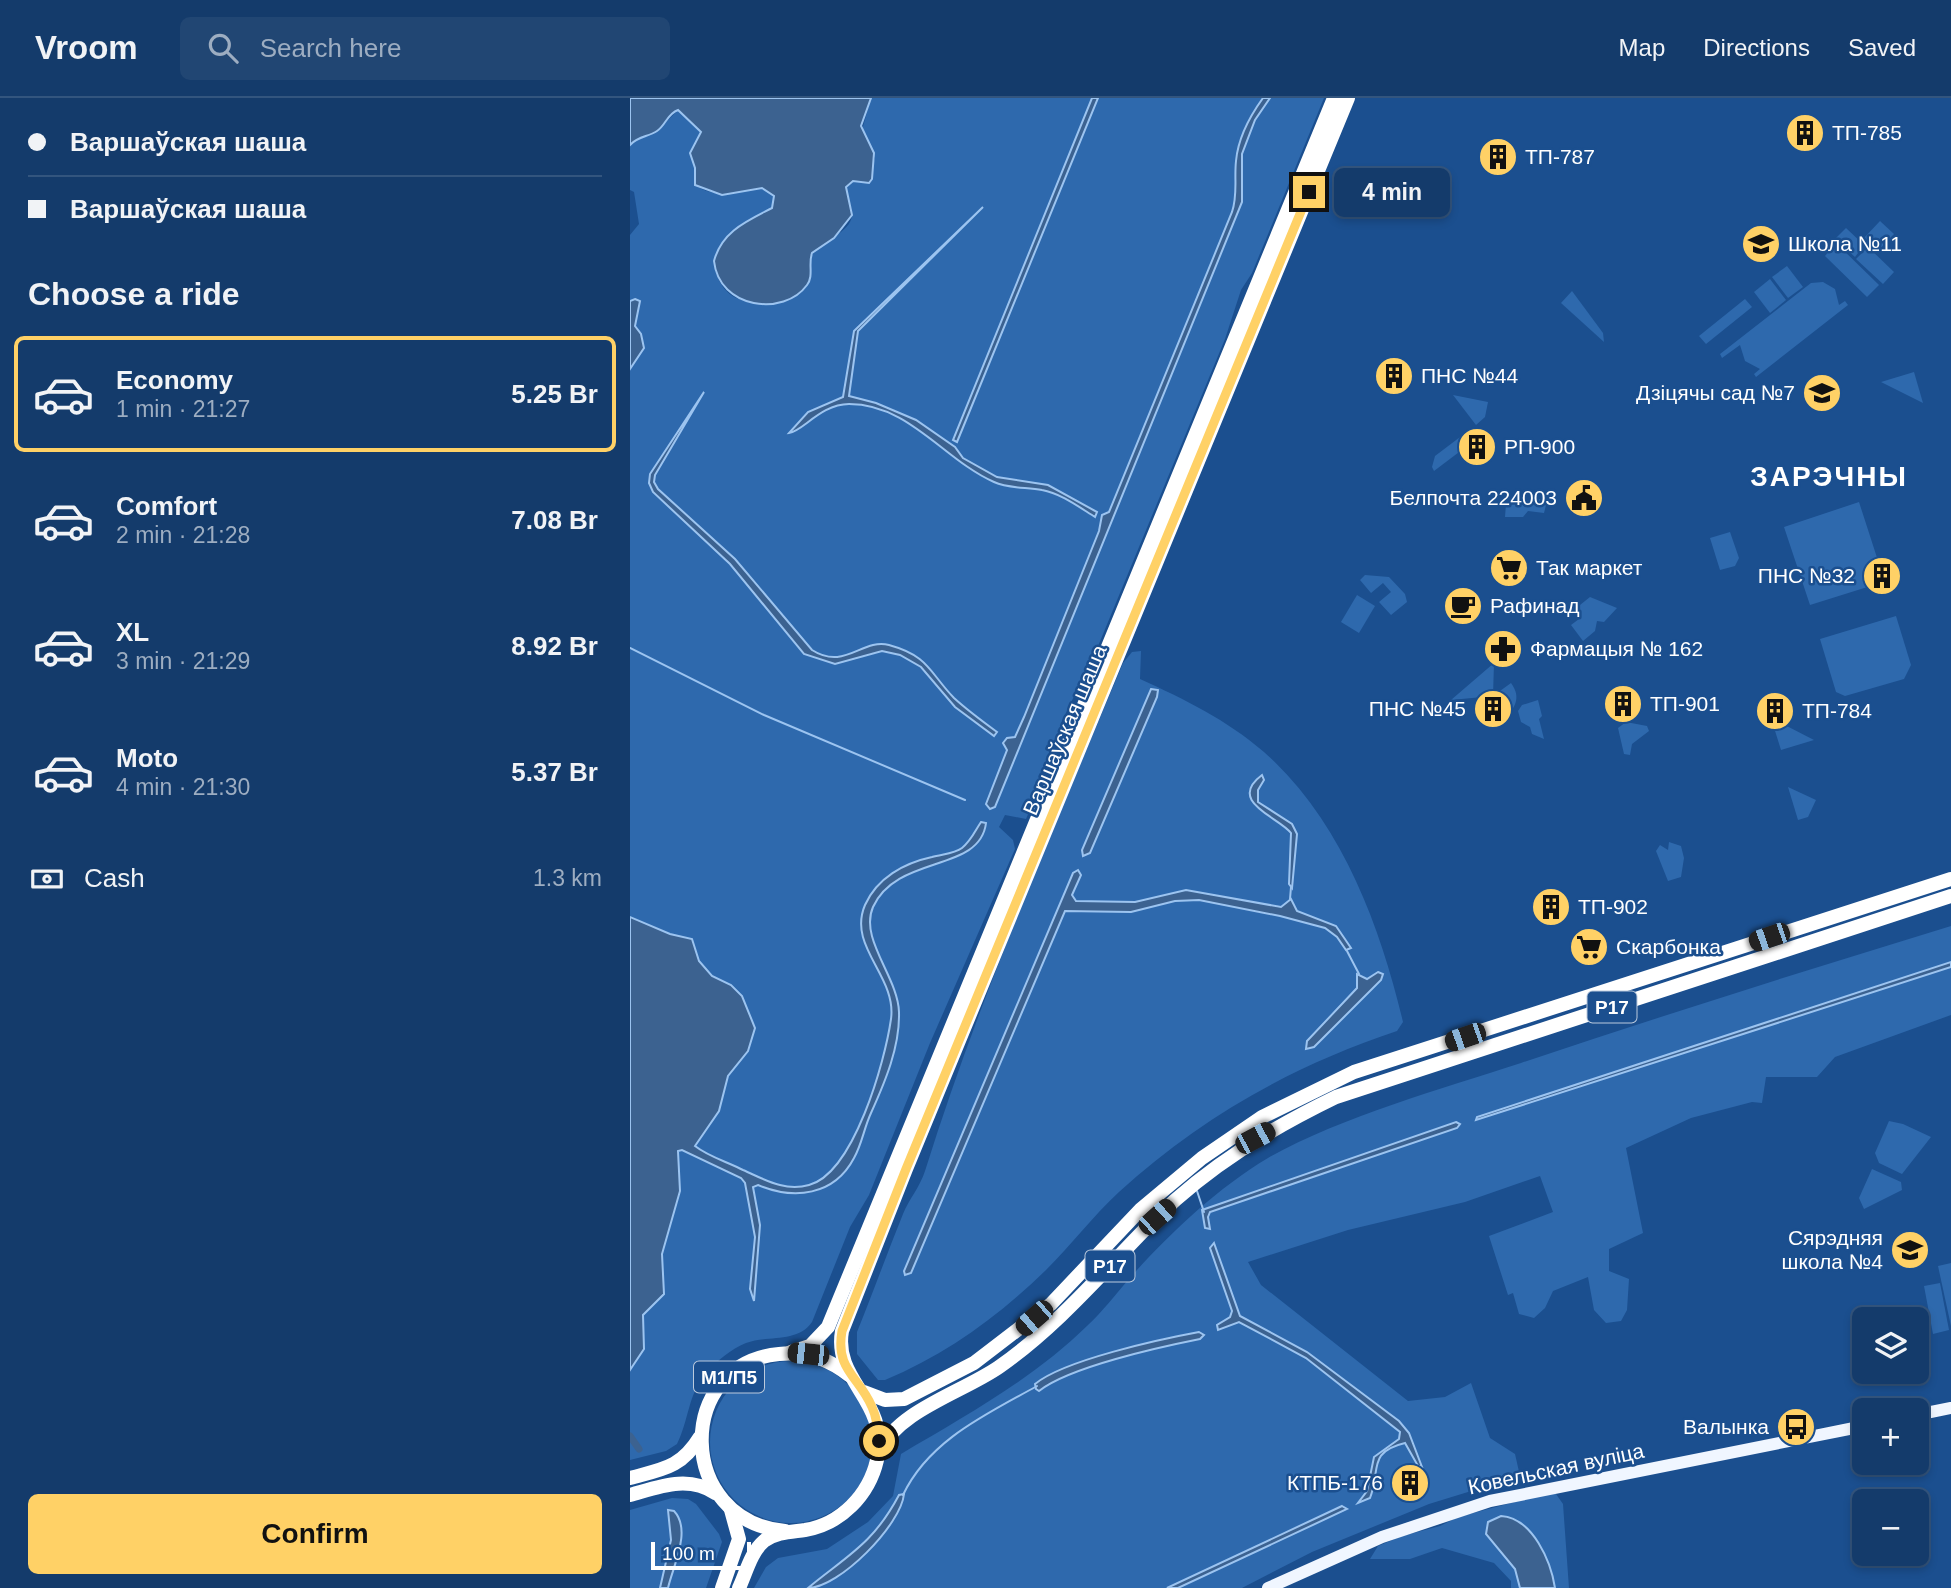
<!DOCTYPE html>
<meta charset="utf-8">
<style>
body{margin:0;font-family:Arial,sans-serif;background:#214673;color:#f1f3f6;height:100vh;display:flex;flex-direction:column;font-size:26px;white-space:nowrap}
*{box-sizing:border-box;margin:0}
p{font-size:23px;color:#9dadc1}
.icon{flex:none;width:38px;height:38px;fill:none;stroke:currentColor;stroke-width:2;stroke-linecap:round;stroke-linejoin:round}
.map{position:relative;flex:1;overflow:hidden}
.drawer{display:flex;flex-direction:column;background:#143b6b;width:630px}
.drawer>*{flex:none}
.top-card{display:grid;align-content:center;height:154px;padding:0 28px;background:#143b6b}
.buttons{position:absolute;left:1222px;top:1209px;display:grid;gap:14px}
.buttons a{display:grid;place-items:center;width:77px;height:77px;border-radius:10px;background:#143b6b;box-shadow:0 4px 10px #0003,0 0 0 2px #33557e;font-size:35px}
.scale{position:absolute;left:21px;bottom:18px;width:100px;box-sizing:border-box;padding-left:7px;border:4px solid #fff;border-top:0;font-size:19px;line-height:24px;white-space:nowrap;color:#fff;-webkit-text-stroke:5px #1b4f8f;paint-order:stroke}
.end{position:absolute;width:32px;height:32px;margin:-16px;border:9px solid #ffd166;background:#111;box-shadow:0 0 0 4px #111}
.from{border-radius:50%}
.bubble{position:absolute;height:49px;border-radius:10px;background:#143b6b;box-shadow:0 4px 10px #0003,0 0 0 2px #33557e;font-size:23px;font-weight:700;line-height:49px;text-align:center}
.car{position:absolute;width:21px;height:42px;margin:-21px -10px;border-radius:9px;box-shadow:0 0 5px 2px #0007;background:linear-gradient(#222 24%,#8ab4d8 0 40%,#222 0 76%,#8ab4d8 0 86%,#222 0)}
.top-card b{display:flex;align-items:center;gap:24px;height:66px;font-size:26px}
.top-card b+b{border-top:2px solid #33557e}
.top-card i{width:18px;height:18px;background:#f1f3f6}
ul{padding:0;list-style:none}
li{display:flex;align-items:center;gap:21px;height:116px;margin:0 14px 10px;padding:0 14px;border:4px solid transparent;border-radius:10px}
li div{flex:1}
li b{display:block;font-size:26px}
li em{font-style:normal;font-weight:700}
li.selected{border-color:#ffd166}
li>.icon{width:63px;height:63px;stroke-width:1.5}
h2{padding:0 28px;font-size:32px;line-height:84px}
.pay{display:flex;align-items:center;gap:18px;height:77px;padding:0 28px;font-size:26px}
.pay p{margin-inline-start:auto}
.primary-button{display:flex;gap:14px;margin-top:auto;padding:14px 28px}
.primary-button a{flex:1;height:80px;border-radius:10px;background:#ffd166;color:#111;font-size:28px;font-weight:700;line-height:80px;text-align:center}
header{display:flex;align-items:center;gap:42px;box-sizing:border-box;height:98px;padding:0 35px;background:#143b6b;border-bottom:2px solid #33557e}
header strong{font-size:33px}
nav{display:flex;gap:38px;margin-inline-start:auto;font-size:24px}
.search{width:490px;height:63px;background:#214673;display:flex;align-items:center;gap:18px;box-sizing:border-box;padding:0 24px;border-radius:10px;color:#9dadc1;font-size:26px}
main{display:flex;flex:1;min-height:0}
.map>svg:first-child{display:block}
.green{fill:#2e69ad}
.water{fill:#3c6290;stroke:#9cc4f0;stroke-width:2}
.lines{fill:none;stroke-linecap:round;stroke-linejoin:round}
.stream{stroke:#9cc4f0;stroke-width:2}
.canal{stroke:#3c6290;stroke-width:7}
.major{stroke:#f0f6ff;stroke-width:12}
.highway{stroke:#fff;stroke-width:14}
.route{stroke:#ffd166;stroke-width:9}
.labels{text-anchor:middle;stroke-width:5;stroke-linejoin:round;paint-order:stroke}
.shield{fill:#1b4f8f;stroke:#bbcadd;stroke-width:2}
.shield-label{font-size:19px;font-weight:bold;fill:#fff}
.poi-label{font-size:21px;fill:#fff;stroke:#1b4f8f;text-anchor:start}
.street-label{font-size:21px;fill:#fff;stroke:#1b4f8f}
.district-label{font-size:28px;font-weight:bold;letter-spacing:2px;fill:#fff;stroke:#1b4f8f}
</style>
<header>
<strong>Vroom</strong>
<div class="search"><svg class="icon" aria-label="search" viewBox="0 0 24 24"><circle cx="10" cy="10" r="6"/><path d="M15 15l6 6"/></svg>Search here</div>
<nav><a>Map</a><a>Directions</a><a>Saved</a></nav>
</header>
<main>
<section class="drawer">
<div class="top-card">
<b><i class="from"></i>Варшаўская шаша</b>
<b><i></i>Варшаўская шаша</b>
</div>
<h2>Choose a ride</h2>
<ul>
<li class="selected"><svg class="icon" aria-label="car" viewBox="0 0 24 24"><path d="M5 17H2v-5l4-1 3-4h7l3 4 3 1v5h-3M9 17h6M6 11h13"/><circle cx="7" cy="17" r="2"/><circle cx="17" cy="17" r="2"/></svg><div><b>Economy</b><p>1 min · 21:27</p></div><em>5.25 Br</em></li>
<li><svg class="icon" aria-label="car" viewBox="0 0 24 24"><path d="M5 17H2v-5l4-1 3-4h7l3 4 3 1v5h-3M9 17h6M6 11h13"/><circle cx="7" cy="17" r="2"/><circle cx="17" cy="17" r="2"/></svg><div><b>Comfort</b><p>2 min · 21:28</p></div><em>7.08 Br</em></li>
<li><svg class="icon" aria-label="car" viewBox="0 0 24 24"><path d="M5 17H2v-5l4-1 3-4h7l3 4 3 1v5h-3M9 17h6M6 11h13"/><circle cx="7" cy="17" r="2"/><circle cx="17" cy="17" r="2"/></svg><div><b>XL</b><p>3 min · 21:29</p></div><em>8.92 Br</em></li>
<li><svg class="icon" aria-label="car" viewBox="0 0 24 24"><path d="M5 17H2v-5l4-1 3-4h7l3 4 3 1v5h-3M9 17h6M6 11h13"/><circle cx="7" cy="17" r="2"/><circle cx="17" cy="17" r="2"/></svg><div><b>Moto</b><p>4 min · 21:30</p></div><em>5.37 Br</em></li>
</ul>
<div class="pay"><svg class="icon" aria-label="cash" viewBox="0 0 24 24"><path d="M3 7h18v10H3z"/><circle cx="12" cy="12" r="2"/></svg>Cash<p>1.3 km</p></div>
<div class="primary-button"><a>Confirm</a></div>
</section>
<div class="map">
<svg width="1321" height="1490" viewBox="0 0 1321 1490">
<rect width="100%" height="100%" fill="#1b4f8f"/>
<g class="green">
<path d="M241 0H694L622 175 611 192 595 241 466 553 432 623 426 652 396 721 375 717 369 729 383 742 385 751 300 945 239 1097 220 1129 182 1224C168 1245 138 1237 116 1245 101 1251 87 1263 76 1275 58 1296 59 1322 47 1346L36 1353 0 1362V271L14 250 11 236 5 228 10 206 7 201 0 203V137L9 126 4 94 0 92V47L8 40 26 34 48 12 71 34 60 55 65 70V87C96 108 120 81 141 94L145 103C139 119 111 121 100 136 93 145 89 158 84 168 94 207 119 207 153 200 161 198 172 196 177 188 182 179 179 165 182 155 191 143 221 135 222 117 223 107 214 99 216 89L223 83 237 85 245 60 232 32Z"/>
<polygon points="1250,123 1264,136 1248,153 1234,140"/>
<polygon points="1216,130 1234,147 1225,159 1205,141"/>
<polygon points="1206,145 1249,187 1237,199 1195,158"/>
<polygon points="1238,149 1264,174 1253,186 1226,161"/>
<polygon points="1157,168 1173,189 1158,200 1142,179"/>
<polygon points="1140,181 1156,202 1140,215 1124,194"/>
<polygon points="1193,184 1205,191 1209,207 1215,203 1218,207 1126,279 1124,276 1130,271 1115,263 1110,247 1092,260 1090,256 1181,185"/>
<polygon points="942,193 973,235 974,244 931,205"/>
<polygon points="1115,201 1122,209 1076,246 1069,238"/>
<polygon points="1284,274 1293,305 1251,284"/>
<polygon points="823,297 858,304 855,319 846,327"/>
<polygon points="842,330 849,339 804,373 802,369 805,358"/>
<polygon points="904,400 917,403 914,415 898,413 893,419 875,419 876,406 889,406"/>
<polygon points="1229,404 1251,472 1245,475 1247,486 1180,507 1154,429"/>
<polygon points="1100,434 1109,460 1105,468 1090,472 1080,440"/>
<polygon points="735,477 759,479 775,496 777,504 761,517 749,504 761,494 753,485 741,495 730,482"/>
<polygon points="727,497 745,508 729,535 711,524"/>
<polygon points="960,499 987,510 974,524 967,523 965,533 953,543 941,527 949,521 950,507"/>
<polygon points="1266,518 1281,567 1274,581 1215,598 1206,594 1190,541"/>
<path d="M511 553 510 581C554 601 597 622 634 654 711 722 750 827 773 924L767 933C662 968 570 1020 489 1094 463 1118 441 1147 416 1172 370 1217 316 1257 255 1282H248L227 1256V1234C243 1195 257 1155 273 1116 279 1101 290 1089 295 1073 349 900 423 732 493 565L502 554Z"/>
<path d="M864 565 863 598 881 585C892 600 885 611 872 622L863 618 873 609 863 598 821 602Z"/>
<polygon points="908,602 912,618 909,621 914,641 902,636 900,629 891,624 888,613 892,607"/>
<polygon points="1141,620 1184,642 1151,652"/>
<polygon points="996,624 1017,628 1019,633 1002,646 1000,657 994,656 988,630"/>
<polygon points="1158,689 1186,702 1178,719 1168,722"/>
<polygon points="1039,744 1051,748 1054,760 1051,779 1038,783 1026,753 1030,747 1038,752"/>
<path d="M1321 828V917L1205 959 1187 979H1136L1132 1005 1122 1004 1061 1020 996 1050 1013 1135 979 1151V1173L999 1181 997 1212 991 1223 976 1225 964 1212 958 1179 923 1193 915 1210 904 1220 889 1216 883 1195 878 1197 859 1138 923 1114 910 1078 835 1104 718 1132 618 1164 631 1187 778 1303 815 1299 841 1285 860 1340 885 1356 890 1378 799 1406 682 1454 612 1490H124L136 1469 148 1460 197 1451 238 1424 263 1398 271 1356C337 1317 403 1281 458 1227 473 1213 485 1197 498 1182 538 1137 586 1091 638 1060 710 1019 812 991 891 965 1034 917 1177 872 1321 828Z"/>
<polygon points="1259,1023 1273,1026 1301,1039 1272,1076 1249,1065 1245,1055"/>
<polygon points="1242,1071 1271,1084 1272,1092 1234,1111 1229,1100"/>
<polygon points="1321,1165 1321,1228 1308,1168"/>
<polygon points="1310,1185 1319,1232 1303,1236 1294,1188"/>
<circle cx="161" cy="1344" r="81"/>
<polygon points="915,1396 926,1396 933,1406 939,1490 881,1490 881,1483 864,1465 812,1450 780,1461 740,1461 748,1448 772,1438 810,1428 828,1419"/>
<polygon points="42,1400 58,1401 66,1406 89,1436 92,1444 76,1490 0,1490 0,1412"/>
</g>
<g class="water">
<path d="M0 0H241L231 28 244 55 242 81 239 85 223 83 216 89 222 117 204 140 182 155C178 166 184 178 177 187 154 219 89 211 84 163 92 133 117 123 142 110L144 98 132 90 92 97 65 87V70L60 55 71 34 48 12C37 16 36 27 27 33 18 39 8 38 0 47Z"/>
<polygon points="462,0 468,0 327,344 323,342"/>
<path d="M633 0H640L625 22 612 56V104L365 709 360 711 356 706 377 652 373 645 377 640 385 639 394 619 469 433 472 417 479 414 602 114C608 96 604 81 606 63 608 41 620 18 633 0Z"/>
<path d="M353 109 228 233 219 298 246 305 286 322 325 349 333 360 367 379 418 387 467 414 465 419C449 409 430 395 412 392 397 389 379 391 364 384 314 362 279 306 219 306 191 306 172 334 159 335L178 314 213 299 224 233Z"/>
<polygon points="5,201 10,203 5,228 11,236 14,250 0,271 0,203"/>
<path d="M74 294 25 377 24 384 28 391 105 461 182 552C215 573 232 540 259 547 299 558 299 574 324 600 337 612 352 623 367 634L364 638 325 609 291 569 270 557 252 553 205 566 174 556 100 466 23 394 19 385 20 376Z"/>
<polygon points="521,591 528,592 527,599 460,755 453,758 452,752"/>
<path d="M632 677 634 682 628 692V704L662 726 667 736 662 790 659 786 661 735C649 719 596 704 632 677Z"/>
<path d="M351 724 356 725C350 775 267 756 243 809 229 841 268 879 269 914 270 949 255 984 241 1015 234 1030 232 1046 224 1060 204 1098 164 1102 128 1087L123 1089 130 1127 124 1203 120 1191 125 1139 115 1085 111 1080 52 1052 48 1053 50 1093 32 1156 34 1196 13 1217 14 1251 0 1272V819L40 836 62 841 69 863 82 878 101 887 112 898 125 930 118 953 98 978 89 1013 65 1048C79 1059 98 1064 113 1072 134 1081 154 1094 179 1087 224 1075 255 963 261 921 267 878 217 849 235 807 247 780 274 765 302 759 312 756 324 756 332 750 341 743 345 733 351 724Z"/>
<polygon points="448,772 451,777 442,797 446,803 505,804 556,792 651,809 661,801 667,813 706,828 721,850 716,852 707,839 695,830 650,818 569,802 545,803 501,814 435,813 281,1175 275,1177 274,1173 443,775"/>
<polygon points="1321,864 1321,869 846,1022 847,1019"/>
<polygon points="748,874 753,876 751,882 684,949 676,951 677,943 727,890 727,876 737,881"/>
<polygon points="826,1024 830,1026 827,1030 580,1114 578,1119 580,1131 575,1130 572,1112"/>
<path d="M584 1145 610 1218 677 1254 769 1323 779 1335 792 1369 788 1368 775 1345C737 1354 751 1372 740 1400L728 1405 737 1393 744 1359 769 1341 770 1334 676 1260 609 1224 588 1232 587 1227 600 1219 602 1213 580 1150Z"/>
<path d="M569 1234 574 1237 570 1241C530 1249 439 1269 409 1293L406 1291 405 1286C434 1262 531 1241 569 1234Z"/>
<path d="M274 1396C271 1427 209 1490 178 1490 218 1457 243 1446 269 1397Z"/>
<polygon points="712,1408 717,1411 548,1490 537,1490"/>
<path d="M38 1412 44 1413C62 1432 43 1468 38 1490H30L41 1442Z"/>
<path d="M871 1418C903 1420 921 1464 925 1490H890L885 1471 856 1436 858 1424Z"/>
</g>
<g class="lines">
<g class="stream">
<polyline points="0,550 134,617 335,702"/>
<polyline points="660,801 661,789"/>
<polyline points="717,853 729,876"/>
<polyline points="567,1093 574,1114"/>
<path d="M273 1397C299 1342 357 1316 407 1288"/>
</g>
<polyline class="canal" points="0,1338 9,1351"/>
<g class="major">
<polyline points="1286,1317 1321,1310"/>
<polyline points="638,1490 752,1439 860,1403 1234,1328"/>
</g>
<g class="highway">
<polyline points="161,1254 180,1248 198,1229 704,0"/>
<polyline points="234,1294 255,1302 274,1301 344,1265 421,1206 511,1111 572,1060 632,1019 724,974 1321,781"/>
<path d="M250 1353C267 1313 333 1294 369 1269 429 1227 475 1171 526 1120 579 1068 640 1031 706 999L1321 798"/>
<path d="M0 1380C33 1371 51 1370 70 1339"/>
<path d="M0 1397C29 1389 58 1377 85 1395"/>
<path d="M155 1433C46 1423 44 1266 149 1256 176 1253 199 1261 219 1277"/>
<polyline points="92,1490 109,1441 101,1412"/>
<path d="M109 1490C116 1475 121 1454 134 1443 146 1434 161 1434 175 1432 211 1426 239 1397 247 1362 260 1302 203 1284 212 1233L276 1071 718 0"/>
</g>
</g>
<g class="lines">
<path class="route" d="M249 1343C248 1331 247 1320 242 1309 229 1278 205 1272 212 1233L276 1071 679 94"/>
</g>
<defs>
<symbol id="building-disc" viewBox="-11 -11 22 22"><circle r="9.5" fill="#ffd166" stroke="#1b4f8f"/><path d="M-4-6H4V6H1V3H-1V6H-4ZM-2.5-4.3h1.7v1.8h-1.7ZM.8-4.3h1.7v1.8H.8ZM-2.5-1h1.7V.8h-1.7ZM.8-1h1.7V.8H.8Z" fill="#111"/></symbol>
<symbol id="school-disc" viewBox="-11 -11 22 22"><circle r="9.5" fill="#ffd166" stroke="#1b4f8f"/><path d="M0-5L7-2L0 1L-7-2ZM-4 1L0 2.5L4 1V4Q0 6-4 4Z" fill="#111"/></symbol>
<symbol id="civic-disc" viewBox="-11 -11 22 22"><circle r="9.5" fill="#ffd166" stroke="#1b4f8f"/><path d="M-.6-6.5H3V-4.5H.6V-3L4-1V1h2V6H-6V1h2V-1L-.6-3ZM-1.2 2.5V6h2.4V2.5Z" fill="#111"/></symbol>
<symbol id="supermarket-disc" viewBox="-11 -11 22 22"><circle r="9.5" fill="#ffd166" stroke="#1b4f8f"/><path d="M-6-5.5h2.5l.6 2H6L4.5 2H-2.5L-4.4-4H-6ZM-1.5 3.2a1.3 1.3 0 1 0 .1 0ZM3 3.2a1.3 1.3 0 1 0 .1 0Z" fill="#111"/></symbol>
<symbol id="cafe-disc" viewBox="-11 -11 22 22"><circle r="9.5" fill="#ffd166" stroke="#1b4f8f"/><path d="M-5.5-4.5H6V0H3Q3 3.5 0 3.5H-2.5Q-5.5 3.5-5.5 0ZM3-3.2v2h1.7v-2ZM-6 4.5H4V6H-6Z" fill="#111"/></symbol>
<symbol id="pharmacy-disc" viewBox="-11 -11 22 22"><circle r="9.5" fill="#ffd166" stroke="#1b4f8f"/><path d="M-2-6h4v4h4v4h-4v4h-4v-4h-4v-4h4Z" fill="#111"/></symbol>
<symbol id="bus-disc" viewBox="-11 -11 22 22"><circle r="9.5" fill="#ffd166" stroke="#1b4f8f"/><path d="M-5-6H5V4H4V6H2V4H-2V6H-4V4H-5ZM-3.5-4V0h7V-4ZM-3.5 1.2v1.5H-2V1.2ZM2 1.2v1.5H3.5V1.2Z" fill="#111"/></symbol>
</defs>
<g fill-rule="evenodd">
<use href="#building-disc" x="1153" y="13" width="44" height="44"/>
<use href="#building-disc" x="846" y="37" width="44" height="44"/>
<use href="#school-disc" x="1109" y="124" width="44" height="44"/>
<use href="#building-disc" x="742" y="256" width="44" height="44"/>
<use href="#school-disc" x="1170" y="273" width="44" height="44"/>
<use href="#building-disc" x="825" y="327" width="44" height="44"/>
<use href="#civic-disc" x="932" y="378" width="44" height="44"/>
<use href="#supermarket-disc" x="857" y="448" width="44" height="44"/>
<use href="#building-disc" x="1230" y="456" width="44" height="44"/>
<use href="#cafe-disc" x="811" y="486" width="44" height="44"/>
<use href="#pharmacy-disc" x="851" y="529" width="44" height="44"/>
<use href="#building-disc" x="971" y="584" width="44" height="44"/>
<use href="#building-disc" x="841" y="589" width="44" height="44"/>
<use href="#building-disc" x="1123" y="591" width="44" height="44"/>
<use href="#building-disc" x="899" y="787" width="44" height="44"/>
<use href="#supermarket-disc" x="937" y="827" width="44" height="44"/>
<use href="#school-disc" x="1258" y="1130" width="44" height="44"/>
<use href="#bus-disc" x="1144" y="1307" width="44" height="44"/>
<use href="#building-disc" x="758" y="1363" width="44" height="44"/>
</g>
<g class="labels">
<g class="shield">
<rect x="957.5" y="893.5" width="49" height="31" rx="5"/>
<rect x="455.5" y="1152.5" width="49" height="31" rx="5"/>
<rect x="64" y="1263.5" width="70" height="31" rx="5"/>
</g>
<g class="shield-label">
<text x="982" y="916">Р17</text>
<text x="480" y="1175">Р17</text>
<text x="99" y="1286">М1/П5</text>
</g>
<g class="poi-label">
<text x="1202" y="42">ТП-785</text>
<text x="895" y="66">ТП-787</text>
<text x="1158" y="153">Школа №11</text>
<text x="791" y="285">ПНС №44</text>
<text x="1165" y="302" text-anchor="end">Дзіцячы сад №7</text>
<text x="874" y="356">РП-900</text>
<text x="927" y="407" text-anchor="end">Белпочта 224003</text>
<text x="906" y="477">Так маркет</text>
<text x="1225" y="485" text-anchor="end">ПНС №32</text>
<text x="860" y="515">Рафинад</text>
<text x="900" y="558">Фармацыя № 162</text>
<text x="1020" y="613">ТП-901</text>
<text x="836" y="618" text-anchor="end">ПНС №45</text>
<text x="1172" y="620">ТП-784</text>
<text x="948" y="816">ТП-902</text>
<text x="986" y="856">Скарбонка</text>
<text x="1253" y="1147" text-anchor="end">Сярэдняя<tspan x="1253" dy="24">школа №4</tspan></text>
<text x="1139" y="1336" text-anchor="end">Валынка</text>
<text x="753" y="1392" text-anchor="end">КТПБ-176</text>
</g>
<g class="street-label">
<text transform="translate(435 632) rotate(-67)" y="7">Варшаўская шаша</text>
<text transform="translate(926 1371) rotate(-12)" y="7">Ковельская вуліца</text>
</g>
<g class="district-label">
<text x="1199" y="388">ЗАРЭЧНЫ</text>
</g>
</g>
</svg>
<div class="buttons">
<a><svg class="icon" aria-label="layers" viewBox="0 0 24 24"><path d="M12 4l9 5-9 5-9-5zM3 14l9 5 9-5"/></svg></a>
<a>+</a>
<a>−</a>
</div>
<div class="scale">100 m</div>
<i class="end from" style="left:249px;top:1343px"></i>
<i class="end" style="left:679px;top:94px"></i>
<div class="bubble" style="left:704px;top:70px;width:116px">4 min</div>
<i class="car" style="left:1139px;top:839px;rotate:251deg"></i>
<i class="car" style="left:835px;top:939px;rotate:251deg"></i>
<i class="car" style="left:625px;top:1040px;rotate:62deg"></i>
<i class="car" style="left:527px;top:1119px;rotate:48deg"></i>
<i class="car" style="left:404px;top:1220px;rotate:229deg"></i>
<i class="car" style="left:178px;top:1256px;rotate:276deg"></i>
</div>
</main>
